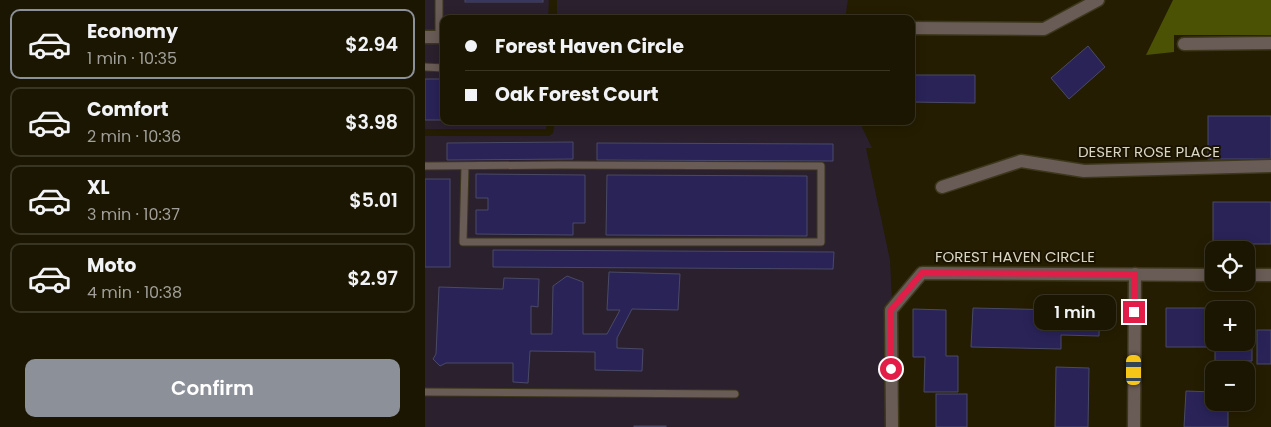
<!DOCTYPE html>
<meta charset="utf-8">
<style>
body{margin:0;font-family:Poppins,sans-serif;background:#282310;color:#f1f3f6;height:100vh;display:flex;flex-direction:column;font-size:19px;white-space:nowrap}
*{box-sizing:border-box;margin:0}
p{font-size:16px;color:#a09f99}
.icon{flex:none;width:28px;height:28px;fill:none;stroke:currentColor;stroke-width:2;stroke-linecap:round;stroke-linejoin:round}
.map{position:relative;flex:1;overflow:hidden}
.panel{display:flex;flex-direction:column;background:#1b1601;width:425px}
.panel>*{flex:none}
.hud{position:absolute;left:15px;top:15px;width:475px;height:110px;border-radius:10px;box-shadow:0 2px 12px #0003,0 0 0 1px #393523;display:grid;align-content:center;height:110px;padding:0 25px;background:#1b1601}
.buttons{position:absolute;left:780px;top:241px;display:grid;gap:10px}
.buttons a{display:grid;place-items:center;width:50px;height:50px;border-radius:10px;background:#1b1601;box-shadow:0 2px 12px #0003,0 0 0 1px #393523;font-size:25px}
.end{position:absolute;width:22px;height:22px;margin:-11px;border:6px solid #e11d48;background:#fff;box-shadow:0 0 0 2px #fff}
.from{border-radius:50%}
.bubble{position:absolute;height:35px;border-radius:10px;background:#1b1601;box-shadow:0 2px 12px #0003,0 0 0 1px #393523;font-size:16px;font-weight:600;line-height:35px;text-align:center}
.car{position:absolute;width:15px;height:30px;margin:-15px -8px;border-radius:6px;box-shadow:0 0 4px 1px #0007;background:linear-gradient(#f5c518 24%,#345 0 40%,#f5c518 0 76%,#345 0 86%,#f5c518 0)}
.hud b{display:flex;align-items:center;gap:18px;height:48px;font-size:19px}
.hud b+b{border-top:1px solid #393523}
.hud i{width:12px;height:12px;background:#f1f3f6}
ul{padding:9px 0 0;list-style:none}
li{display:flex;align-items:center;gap:15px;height:70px;margin:0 10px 8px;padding:0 15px;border:2px solid #393523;border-radius:10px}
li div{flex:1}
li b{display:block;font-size:19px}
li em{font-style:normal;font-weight:600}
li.selected{border-color:#8c9099}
li>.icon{width:45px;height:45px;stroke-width:1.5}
.action{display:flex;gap:10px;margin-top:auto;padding:10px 25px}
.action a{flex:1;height:58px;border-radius:10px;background:#8c9099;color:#fff;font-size:20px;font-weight:600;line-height:58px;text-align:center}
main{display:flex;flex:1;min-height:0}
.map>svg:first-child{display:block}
.commercial{fill:#2b202e}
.forest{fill:#4c5203}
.building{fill:#292358;stroke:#4a4a66}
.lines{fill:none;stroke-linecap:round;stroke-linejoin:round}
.lane-casing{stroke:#3d371c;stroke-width:9}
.street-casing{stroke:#3d371c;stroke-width:15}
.lane{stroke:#695b56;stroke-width:7}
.street{stroke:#695b56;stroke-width:12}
.route{stroke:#e11d48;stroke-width:6}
.labels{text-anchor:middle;stroke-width:4;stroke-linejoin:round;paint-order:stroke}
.street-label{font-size:15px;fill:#d9d5c4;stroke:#1a1300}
</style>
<main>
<section class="panel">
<ul>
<li class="selected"><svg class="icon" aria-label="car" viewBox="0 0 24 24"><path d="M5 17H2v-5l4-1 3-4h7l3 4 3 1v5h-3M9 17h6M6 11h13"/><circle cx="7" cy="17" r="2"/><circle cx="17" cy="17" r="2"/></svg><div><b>Economy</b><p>1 min · 10:35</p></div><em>$2.94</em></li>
<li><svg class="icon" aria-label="car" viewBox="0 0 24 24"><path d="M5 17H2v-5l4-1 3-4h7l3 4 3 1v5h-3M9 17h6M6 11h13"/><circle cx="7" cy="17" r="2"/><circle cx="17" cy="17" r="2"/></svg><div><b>Comfort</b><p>2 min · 10:36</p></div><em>$3.98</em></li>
<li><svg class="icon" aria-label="car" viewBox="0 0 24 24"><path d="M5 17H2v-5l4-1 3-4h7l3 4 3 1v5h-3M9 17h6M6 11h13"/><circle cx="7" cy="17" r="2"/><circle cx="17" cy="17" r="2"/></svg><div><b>XL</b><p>3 min · 10:37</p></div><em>$5.01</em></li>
<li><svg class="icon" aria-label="car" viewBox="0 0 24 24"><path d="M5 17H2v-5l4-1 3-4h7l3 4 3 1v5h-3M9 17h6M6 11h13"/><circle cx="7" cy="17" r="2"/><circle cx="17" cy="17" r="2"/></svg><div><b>Moto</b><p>4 min · 10:38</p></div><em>$2.97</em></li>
</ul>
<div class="action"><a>Confirm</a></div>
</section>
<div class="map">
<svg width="846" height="427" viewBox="0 0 846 427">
<rect width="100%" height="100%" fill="#241d01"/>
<g class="commercial">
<polygon points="0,0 124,0 123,19 19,19 19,121 122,121 121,129 0,129"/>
<polygon points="132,0 423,0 420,19 132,19"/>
<polygon points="130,121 434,121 447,148 441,148 465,260 473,427 0,427 0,136 124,136 128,133"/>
</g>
<polygon class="forest" points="748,0 846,0 846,35 749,35 749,52 721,55"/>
<g class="building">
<rect x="40" y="0" width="78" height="2"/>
<polygon points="663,46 680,67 644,99 626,78"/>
<polygon points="486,75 550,75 550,103 486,102"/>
<rect x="0" y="79" width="19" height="41"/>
<rect x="783" y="116" width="63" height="43"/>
<polygon points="148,142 148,159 22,160 22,143"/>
<polygon points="172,143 408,144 408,161 172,160"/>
<polygon points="51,174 160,175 160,223 148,223 148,235 51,234 51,210 63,210 63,198 51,198"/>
<polygon points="182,175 382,176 382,236 181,235"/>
<rect x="0" y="179" width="25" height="88"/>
<rect x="788" y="202" width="58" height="42"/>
<polygon points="68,250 409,252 408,269 68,267"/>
<polygon points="184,272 255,274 253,310 207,309 192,338 192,348 218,349 217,371 170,370 170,352 105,351 103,383 88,382 88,363 21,363 15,366 8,359 11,354 14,287 78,289 79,278 114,279 113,307 106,306 106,334 127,334 128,286 142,276 158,282 158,334 182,334 195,310 182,310"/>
<polygon points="637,296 675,297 674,336 636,335 636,349 546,347 548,308 636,310"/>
<polygon points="741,308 790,308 789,342 821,342 821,321 827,321 827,361 790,361 790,347 741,347"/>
<polygon points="488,309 521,310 521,356 533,356 533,392 499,392 500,357 488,357"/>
<rect x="832" y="330" width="14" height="34"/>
<polygon points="631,367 664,368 663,427 630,427"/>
<polygon points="761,391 789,392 789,402 803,402 803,427 759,427"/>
<rect x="511" y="394" width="31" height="33"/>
<rect x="209" y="426" width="32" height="1"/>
</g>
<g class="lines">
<defs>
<g id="lane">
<polyline points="14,0 14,37"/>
<polyline points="0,67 19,68"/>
<polyline points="0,166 134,165 396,166 396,242 38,242 40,166"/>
<polyline points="0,392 310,394"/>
</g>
<g id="street">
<polyline points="486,28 619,29 673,0"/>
<polyline points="0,37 19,37"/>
<polyline points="759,44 846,43"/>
<polyline points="517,187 596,161 659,171 846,166"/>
<polyline points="821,275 846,275"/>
<polyline points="467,427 466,310 497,273 789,275"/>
<polyline points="709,427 710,274"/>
</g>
</defs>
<use href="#lane" class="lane-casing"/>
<use href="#street" class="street-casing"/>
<use href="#lane" class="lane"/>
<use href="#street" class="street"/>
</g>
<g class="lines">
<polyline class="route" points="466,369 466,310 497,273 710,274 709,312"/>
</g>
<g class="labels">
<g class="street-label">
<text x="724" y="157">DESERT ROSE PLACE</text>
<text x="590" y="262">FOREST HAVEN CIRCLE</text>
</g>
</g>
</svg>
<div class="buttons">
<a><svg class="icon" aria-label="locate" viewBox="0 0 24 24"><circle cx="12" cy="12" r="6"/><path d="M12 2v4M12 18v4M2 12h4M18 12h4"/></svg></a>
<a>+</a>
<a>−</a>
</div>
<i class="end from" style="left:466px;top:369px"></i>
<i class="end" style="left:709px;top:312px"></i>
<div class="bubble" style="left:609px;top:295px;width:82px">1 min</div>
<i class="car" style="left:709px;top:370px;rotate:0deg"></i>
<div class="hud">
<b><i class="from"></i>Forest Haven Circle</b>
<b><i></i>Oak Forest Court</b>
</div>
</div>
</main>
